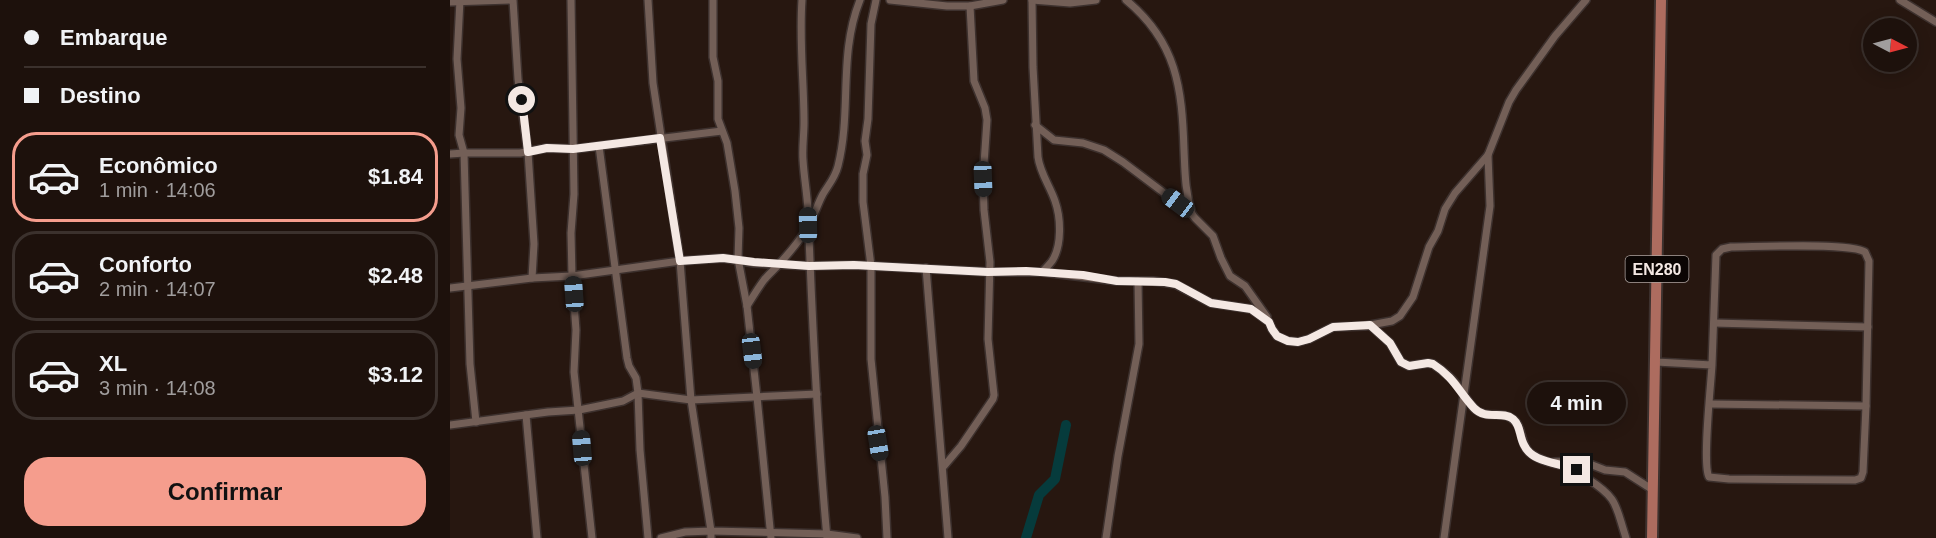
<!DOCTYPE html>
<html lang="pt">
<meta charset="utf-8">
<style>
body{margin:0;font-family:Helvetica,sans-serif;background:#251a15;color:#f1f3f6;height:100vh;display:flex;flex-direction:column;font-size:22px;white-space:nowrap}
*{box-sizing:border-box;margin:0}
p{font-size:20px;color:#a09d9d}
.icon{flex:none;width:33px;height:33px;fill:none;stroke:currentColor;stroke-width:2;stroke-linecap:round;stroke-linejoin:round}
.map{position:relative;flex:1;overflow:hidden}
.sheet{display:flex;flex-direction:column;background:#1d110c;width:450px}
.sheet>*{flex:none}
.guide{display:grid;align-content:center;height:132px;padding:0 24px;background:#1d110c}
.needle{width:39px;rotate:96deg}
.buttons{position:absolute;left:1413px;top:18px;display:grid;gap:12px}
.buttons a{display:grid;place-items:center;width:54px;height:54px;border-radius:50%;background:#1d110c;box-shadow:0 3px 15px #0003,0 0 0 2px #3b312d;font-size:30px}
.end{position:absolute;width:27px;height:27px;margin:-14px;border:8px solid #f4e8e3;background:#111;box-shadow:0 0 0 3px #111}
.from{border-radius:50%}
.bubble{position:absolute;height:42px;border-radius:21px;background:#1d110c;box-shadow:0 3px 15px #0003,0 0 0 2px #3b312d;font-size:20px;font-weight:800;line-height:42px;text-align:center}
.car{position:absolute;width:18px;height:36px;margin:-18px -9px;border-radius:8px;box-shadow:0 0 4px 2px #0007;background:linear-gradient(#222 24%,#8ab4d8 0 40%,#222 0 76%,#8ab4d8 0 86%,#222 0)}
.guide b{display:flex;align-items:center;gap:21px;height:57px;font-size:22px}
.guide b+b{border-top:2px solid #3b312d}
.guide i{width:15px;height:15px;background:#f1f3f6}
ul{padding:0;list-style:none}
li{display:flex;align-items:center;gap:18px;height:90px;margin:0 12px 9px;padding:0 12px;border:3px solid #3b312d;border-radius:24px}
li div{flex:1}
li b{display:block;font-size:22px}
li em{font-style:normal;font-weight:800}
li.current{border-color:#f59d8d}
li>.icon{width:54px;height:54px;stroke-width:1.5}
.button{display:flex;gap:12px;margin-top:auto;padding:12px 24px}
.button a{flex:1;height:69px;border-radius:24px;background:#f59d8d;color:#111;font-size:24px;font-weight:800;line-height:69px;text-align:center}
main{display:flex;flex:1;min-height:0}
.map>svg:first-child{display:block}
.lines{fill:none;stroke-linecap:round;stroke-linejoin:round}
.river{stroke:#063b3c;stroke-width:10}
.minor-casing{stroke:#3d312e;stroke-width:10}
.primary-casing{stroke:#3d312e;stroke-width:14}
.minor{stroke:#735f57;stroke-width:7}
.primary{stroke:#ad6c5f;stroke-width:10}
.route{stroke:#f4e8e3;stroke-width:8}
.labels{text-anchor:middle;stroke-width:6;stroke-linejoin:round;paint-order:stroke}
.shield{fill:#0b0503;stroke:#aea4a0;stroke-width:1.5}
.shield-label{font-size:16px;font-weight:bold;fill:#f4e8e3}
</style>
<main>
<section class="sheet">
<div class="guide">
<b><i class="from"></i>Embarque</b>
<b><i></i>Destino</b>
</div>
<ul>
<li class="current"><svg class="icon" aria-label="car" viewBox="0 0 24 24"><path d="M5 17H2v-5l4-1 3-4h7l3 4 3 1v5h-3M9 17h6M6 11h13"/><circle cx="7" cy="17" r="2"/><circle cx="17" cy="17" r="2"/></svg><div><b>Econômico</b><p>1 min · 14:06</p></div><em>$1.84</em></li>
<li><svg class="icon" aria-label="car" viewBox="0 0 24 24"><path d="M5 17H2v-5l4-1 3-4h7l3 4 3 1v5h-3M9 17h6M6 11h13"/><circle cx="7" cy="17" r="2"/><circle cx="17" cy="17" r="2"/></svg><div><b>Conforto</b><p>2 min · 14:07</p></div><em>$2.48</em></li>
<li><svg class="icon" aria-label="car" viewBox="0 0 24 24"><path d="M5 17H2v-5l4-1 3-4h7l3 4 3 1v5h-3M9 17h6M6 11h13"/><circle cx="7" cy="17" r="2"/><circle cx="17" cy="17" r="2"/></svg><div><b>XL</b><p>3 min · 14:08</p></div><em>$3.12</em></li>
</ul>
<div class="button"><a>Confirmar</a></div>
</section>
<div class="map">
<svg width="1486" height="538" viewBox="0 0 1486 538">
<rect width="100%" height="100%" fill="#271710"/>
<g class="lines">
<polyline class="river" points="576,538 589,495 605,479 616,425"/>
<defs>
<g id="minor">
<polyline points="10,0 7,59 11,108 9,135 14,153 20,364 26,422"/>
<polyline points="63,0 68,79 78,152 84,244 82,278"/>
<polyline points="121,0 124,194 121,233 122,276 230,261 273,258 304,263 359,266 403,265 539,272 592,272 667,281 703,281 725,284 761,303 801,309 819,322 822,329 827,336 838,341 848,342 859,339 883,327 915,326 942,321 950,316 963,297 979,247 988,231 995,209 1005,193 1038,155 1059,102 1066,90 1105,36 1136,0"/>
<polyline points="198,0 203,83 230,261 241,400 367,394"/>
<polyline points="263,0 263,57 268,81 268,119 277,143 285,191 289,228 288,259 297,306 307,397 321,538"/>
<path d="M352 0C349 41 354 82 354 123 354 135 352 148 353 160 354 177 357 193 358 210 362 319 367 429 377 538"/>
<polyline points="426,0 421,24 418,119 415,141 417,155 413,174 413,202 421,266 421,359 435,497 437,538"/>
<polyline points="440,0 497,6 520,6 524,81 535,108 537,120 533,179 534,210 540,262 538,339 544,395 543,399 511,446 494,466"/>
<path d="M582 0 583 67 588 157C590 173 600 186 605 201 611 218 612 246 602 261 599 265 595 269 592 272"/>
<polyline points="582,0 620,3 646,0"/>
<path d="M676 0C727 42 732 88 734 150 735 172 735 192 742 214L745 218 763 236 771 258 780 276 795 286 817 317"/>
<polyline points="1450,0 1486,22"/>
<polyline points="0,2 62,0"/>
<polyline points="520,6 553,0"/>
<polyline points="585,125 604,140 633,143 654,150 673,162 742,214"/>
<polyline points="149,146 177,358 179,366 186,378 188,393 190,450 198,538"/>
<polyline points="0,154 14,153 70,153 97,148 124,149 272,131"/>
<polyline points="476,268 498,538"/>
<polyline points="0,288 82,278 122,276 126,330 124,372 142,538"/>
<path d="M297 306C302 298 308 288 314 280 319 274 325 269 330 263 340 252 350 240 358 227 364 217 367 205 373 194 379 184 385 178 388 166 402 110 388 55 410 0"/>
<polyline points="1264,323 1418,327"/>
<path d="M920 325 940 343 951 362 959 366 978 363 983 364C992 370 1000 376 1007 385 1013 393 1019 404 1026 410 1037 419 1051 411 1061 418 1074 425 1069 444 1080 453 1092 462 1106 464 1119 467 1127 469 1132 474 1138 479 1169 499 1165 505 1176 538"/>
<path d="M1206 362 1262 365 1266 255 1272 249 1281 247C1305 247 1400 242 1415 252L1419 261 1416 406 1413 472 1411 478 1405 480 1279 479 1259 477C1252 465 1261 384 1262 365"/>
<polyline points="1260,404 1416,406"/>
<polyline points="76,415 87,538"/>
<polyline points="0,425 98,412 129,410 173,401 188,393 241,400 261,531 377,534 407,538"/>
<polyline points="1104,462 1132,461 1155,470 1175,472 1203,490"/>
<polyline points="211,538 235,532 261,531 261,538"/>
<polyline points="656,538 668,456 689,344 688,281"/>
<polyline points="994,538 1040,206 1038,155"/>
</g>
<polyline id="primary" points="1202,538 1211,0"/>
</defs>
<use href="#minor" class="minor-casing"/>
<use href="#primary" class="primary-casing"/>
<use href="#minor" class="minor"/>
<use href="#primary" class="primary"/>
</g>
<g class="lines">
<path class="route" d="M72 100 78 152 97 148 123 149 210 138 230 261 273 258 304 262 359 266 404 265 538 272 576 271 633 275 667 281 715 282 726 284 761 303 801 309 819 322 822 329 827 336 838 341 848 342 859 339 883 327 920 325 940 343 951 362 959 366 978 363 983 364C1005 378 1008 391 1024 408 1036 421 1052 410 1063 419 1071 426 1069 436 1074 445 1083 464 1110 462 1127 470"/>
</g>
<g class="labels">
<rect class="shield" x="1175.5" y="256" width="63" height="26" rx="4.5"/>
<g class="shield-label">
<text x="1207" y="275">EN280</text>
</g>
</g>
</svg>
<div class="buttons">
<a><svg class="needle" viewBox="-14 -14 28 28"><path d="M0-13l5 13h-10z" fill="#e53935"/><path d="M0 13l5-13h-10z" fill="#a09d9d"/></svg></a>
</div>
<i class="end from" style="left:72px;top:100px"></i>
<i class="end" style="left:1127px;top:470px"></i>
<div class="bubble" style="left:1077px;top:382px;width:99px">4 min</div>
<i class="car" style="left:533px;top:179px;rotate:178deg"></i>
<i class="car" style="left:728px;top:203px;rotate:307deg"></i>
<i class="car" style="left:358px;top:225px;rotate:359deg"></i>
<i class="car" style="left:124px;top:294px;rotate:356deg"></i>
<i class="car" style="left:302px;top:351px;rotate:173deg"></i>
<i class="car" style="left:428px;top:443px;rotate:171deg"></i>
<i class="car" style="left:132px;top:448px;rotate:355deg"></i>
</div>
</main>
